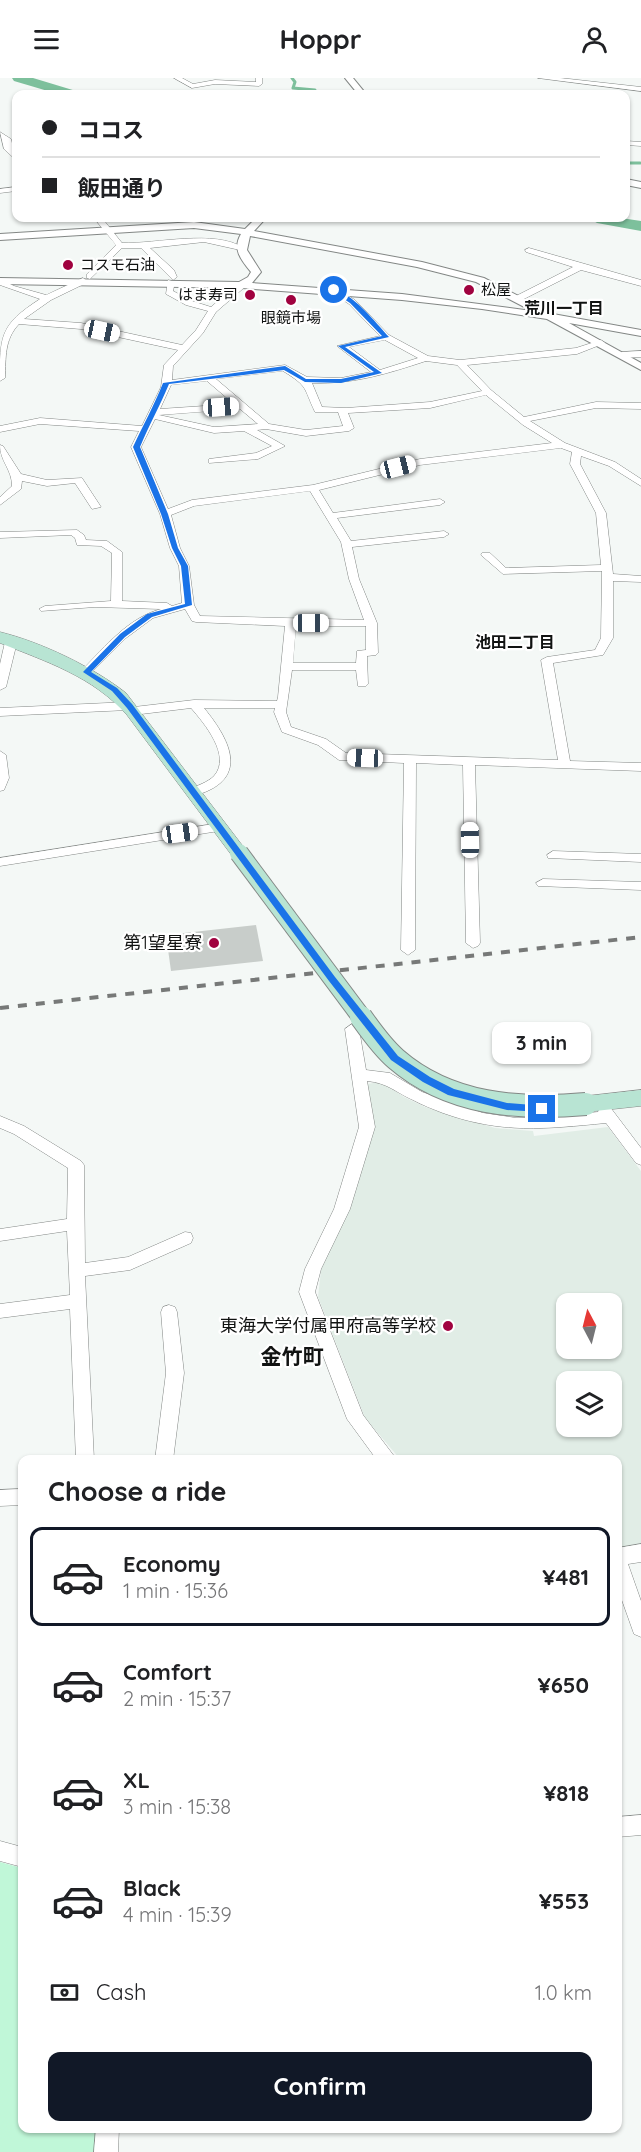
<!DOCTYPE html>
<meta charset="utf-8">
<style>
body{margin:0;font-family:Quicksand,"Noto Sans JP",sans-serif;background:#f2f2f2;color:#202124;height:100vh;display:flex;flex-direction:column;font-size:22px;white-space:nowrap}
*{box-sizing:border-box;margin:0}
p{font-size:20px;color:#757577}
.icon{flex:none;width:33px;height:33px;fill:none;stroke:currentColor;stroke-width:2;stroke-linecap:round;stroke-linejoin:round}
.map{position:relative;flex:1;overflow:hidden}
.side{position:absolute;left:18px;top:1377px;width:604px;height:678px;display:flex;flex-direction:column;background:#fff;border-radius:12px;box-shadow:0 2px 4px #0004}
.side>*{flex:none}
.banner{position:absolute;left:12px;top:12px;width:618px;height:132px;border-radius:12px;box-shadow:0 2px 4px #0004;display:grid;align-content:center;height:132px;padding:0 30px;background:#fff}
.needle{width:39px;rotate:353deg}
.controls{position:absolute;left:556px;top:1215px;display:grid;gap:12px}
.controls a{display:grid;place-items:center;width:66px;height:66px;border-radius:12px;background:#fff;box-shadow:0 2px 4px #0004;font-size:30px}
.end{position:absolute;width:27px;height:27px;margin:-14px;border:8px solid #1a73e8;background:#fff;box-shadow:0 0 0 3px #fff}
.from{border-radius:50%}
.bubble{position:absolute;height:42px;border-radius:12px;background:#fff;box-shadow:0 2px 4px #0004;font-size:20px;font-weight:700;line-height:42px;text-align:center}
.car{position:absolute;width:18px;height:36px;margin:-18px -9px;border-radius:8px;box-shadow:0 0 4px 2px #0007;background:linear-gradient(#fff 24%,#345 0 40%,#fff 0 76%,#345 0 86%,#fff 0)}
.banner b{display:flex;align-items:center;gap:21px;height:57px;font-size:22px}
.banner b+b{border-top:2px solid #e0e0e0}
.banner i{width:15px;height:15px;background:#202124}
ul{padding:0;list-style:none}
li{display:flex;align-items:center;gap:18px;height:99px;margin:0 12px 9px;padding:0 18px;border:3px solid transparent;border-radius:12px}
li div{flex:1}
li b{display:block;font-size:22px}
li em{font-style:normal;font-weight:700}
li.selected{border-color:#111827}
li>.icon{width:54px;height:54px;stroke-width:1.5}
h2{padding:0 30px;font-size:27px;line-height:72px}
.pay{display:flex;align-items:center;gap:15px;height:66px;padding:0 30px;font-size:22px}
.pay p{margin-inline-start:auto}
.cta{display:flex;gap:12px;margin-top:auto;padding:12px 30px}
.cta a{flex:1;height:69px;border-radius:12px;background:#111827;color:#fff;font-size:24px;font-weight:700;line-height:69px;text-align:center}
header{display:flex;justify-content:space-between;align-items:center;height:78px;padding:0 30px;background:#fff;font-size:27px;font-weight:700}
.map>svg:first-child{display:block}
.built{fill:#e1ede6;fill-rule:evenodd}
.green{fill:#c0f7d8}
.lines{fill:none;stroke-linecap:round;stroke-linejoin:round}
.stream{stroke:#7dc09c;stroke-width:3}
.river{fill:#7dc09c;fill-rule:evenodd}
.building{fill:#c8cdca}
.minor-casing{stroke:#838785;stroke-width:1}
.tertiary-casing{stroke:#838785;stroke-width:2}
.secondary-casing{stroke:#838785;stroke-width:1}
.minor{fill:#fff;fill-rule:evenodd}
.tertiary{fill:#fff;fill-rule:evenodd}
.secondary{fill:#b8e4d3;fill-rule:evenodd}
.rail{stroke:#777978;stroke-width:4;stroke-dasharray:9 9;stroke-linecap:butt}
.secondary-bridge-far1-casing{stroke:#838785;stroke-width:20;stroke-linecap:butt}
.secondary-bridge-casing{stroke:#838785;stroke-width:24;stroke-linecap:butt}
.secondary-bridge-far1{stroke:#b8e4d3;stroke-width:18}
.secondary-bridge{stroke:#b8e4d3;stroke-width:22}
.route{fill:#1a73e8}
.poi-dot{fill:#a0023f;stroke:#fff;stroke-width:2}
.labels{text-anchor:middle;stroke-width:4.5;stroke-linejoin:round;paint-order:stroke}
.far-poi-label{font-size:15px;fill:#111312;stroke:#fff;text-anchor:start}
.far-neighbourhood-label{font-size:16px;font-weight:bold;fill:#111312;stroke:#fff}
.poi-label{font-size:18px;fill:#111312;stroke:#fff;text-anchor:end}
.quarter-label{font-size:21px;font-weight:bold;fill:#111312;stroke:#fff}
</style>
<header><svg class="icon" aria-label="menu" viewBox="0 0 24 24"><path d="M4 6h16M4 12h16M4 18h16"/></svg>Hoppr<svg class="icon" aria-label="person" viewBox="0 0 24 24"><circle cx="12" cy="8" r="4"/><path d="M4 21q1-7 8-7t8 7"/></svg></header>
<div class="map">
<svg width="641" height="2074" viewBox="0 0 641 2074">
<rect width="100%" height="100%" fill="#f4f8f6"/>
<path class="built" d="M382 1004 404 1019 425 1029 495 1050 533 1053 534 1058 608 1049 641 1093V1467L618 1469V1382L400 1381 365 1340 318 1219 321 1192 356 1111 374 1048 366 1006ZM567 1226H612V1270H567ZM567 1304H612V1348H567Z"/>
<polygon class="green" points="0,1784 22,1790 22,2050 101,2051 99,2074 0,2074"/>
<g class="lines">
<g class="stream">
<polyline points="292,0 295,4 293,10 315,12"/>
<polyline points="626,85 640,85"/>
</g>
<g class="river">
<polygon points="12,0 33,0 76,13 78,16 58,16 14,3"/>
<polygon points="589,140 621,140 641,143 641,153 597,145"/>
</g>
</g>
<polygon class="building" points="256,847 263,883 171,893 166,857"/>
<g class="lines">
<defs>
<g id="minor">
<polygon points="174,0 182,0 193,6 215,2 256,4 256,0 262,0 262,6 259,8 215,6 192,10"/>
<polygon points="538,0 560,0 641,9 641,13"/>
<polygon points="0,54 11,61 16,82 4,71"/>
<polygon points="626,63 641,64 641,68 626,67"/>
<polygon points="16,109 16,113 0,115 0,111"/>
<path d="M94 140H102L122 165C157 166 214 151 244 170L240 172 204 164 150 170 174 192 177 199 173 202 141 170H122L90 201 87 200V196L116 167Z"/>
<polygon points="529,170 641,202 641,208 581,192 522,222 516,222 516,218 573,189 526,174 525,172"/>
<path d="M83 200 87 203 86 205 51 222 24 241 81 245 182 267 196 252 208 233 186 227 166 216 168 202 175 204 173 213 192 223 211 229 240 204H246V208L216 234 203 255 173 288 172 302 285 287 307 299 341 300 371 294 337 268 380 258 349 226 331 214 330 212 334 209 355 222 389 257 428 278 460 282 576 270 601 262 605 265 577 276 467 287 491 312 524 339 596 324 641 325V331L596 330 530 343 565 365 615 384 641 401V408L609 388 581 378 580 386 606 435 613 496 641 498V504L613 503V560L603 577 553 585 570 683 641 685V693L475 687 480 865 478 868 473 870 466 865 463 687 416 685 415 872 408 877 401 872 404 685 339 682 318 667 282 654 274 634 275 630H204C232 664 250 703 193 718L189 717 187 714 189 711C197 708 208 704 214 698 232 678 204 645 191 630L133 637 129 636 128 632 0 638V630L129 624 133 625 134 629 194 622 277 623 278 619 285 548 196 544 192 543 185 531 153 540 126 560 90 596H82V592C106 568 128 540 161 531L95 529 41 533 39 531 45 528 111 523 112 475 101 468 77 467 75 460 71 457 0 460V454L77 452 84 457 86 462 107 463 122 474V523L167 525 172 528 182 525 179 488 170 470 160 436 131 369 139 353 40 346 0 354V348L40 340 142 348 161 309 164 287 178 272 81 251 19 246C4 262 6 279 5 300L0 303C0 257 0 247 40 221L0 207V201L14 208 46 217ZM385 262 418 280 380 292 349 269ZM426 283 457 287 482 313 430 324 346 330 322 329 312 305C355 306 386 296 426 283ZM283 293C309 309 303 309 315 334H338L343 348 306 352 269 346 216 301ZM207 303 234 326 160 331 171 307ZM486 317 523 347 552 365 420 381 313 407 192 422 168 431 141 369 155 341 214 355 244 353 272 368 256 375 209 381V385L258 381 285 368 257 352 266 351 306 358 349 353 354 350 348 335 430 330ZM240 331 258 346 214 349 159 337ZM561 370 572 374 570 386 596 435 601 487 506 490 490 475H482L481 477 503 496 602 493 601 560 595 572 547 579 541 582 558 682 346 675 326 661 291 649 286 634 292 592H356L358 608H366L368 606 367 578 376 577 378 575 377 545 359 501 352 469 444 459 449 456 444 453 351 463 337 440 440 427 445 424 440 421 333 435 319 412 420 387ZM310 413 341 464 349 501 364 542 200 538 194 527 189 488 180 470 171 437 194 428ZM296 548H366V572L357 573 356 585H293Z"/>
<polygon points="641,273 641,279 622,280 617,277 622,274"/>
<path d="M0 367 3 368 21 396 47 402 82 400 101 429 92 431 75 405 47 408 22 403 21 411 0 427V419L12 408C12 391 0 384 0 367Z"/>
<polygon points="11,561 17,564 6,609 0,612 0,586 5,564"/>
<polygon points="0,673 6,677 9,700 4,712 0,713"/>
<polygon points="220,745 226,749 225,752 0,788 0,780"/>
<polygon points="553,773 641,776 641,784 548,780 547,777"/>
<polygon points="543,801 641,804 641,812 538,808 536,805"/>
<path d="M352 946 359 951 366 992 390 995 422 1014 483 1035 516 1040H539L598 1034 600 1029H610L641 1070V1087L636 1085 606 1045C545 1051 502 1056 443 1035 433 1031 422 1027 413 1022 395 1014 388 1005 367 1003L375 1049 350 1131 321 1191 315 1214 363 1337 397 1382H377L347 1341 299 1214 305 1191 334 1131 359 1049 345 951Z"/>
<polygon points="0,1038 24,1048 81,1083 84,1087 85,1185 128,1179 185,1154 191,1155 193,1160 191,1165 130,1192 85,1198 94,1382 76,1382 70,1231 0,1240 0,1226 70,1217 67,1153 0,1163 0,1151 67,1141 68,1090 14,1056 0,1050"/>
<polygon points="169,1227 175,1229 177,1234 184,1295 173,1382 155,1382 166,1295 161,1234 163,1229"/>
<polygon points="22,1411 22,1427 0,1428 0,1412"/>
<polygon points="641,1466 641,1484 628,1486 641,1523 641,1559 634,1556 618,1511 618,1470"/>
<polygon points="641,1737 641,1757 618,1759 618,1739"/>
<polygon points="0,1763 22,1769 22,1789 0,1783"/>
<polygon points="96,2050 119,2050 118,2074 94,2074"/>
</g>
<g id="tertiary">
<polygon points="345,0 353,0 366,16 358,16"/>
<polygon points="626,101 641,104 641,110 626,107"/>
<path d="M256 140H266L254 153 422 184 484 200 553 236 641 252V258L569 245 641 285V292L547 241 482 231 402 222 242 210 0 206V200L239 204 248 199 251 194C241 182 232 171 241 156L194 150 0 162V156L194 144 245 151ZM250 158 417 189 476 204 532 233 402 216 252 205 261 194 247 172Z"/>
</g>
<g id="secondary">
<path d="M0 554C41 564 93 589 126 615L245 771 248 775 245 779H233L127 637C92 598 47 584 0 565Z"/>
<polygon points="641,1012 641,1028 586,1034 579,1032 576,1026 579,1020 586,1018"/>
</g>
</defs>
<use href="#minor" class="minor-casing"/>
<use href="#tertiary" class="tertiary-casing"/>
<use href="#secondary" class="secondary-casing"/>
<use href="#minor" class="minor"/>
<use href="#tertiary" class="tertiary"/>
<use href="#secondary" class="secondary"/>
<polyline class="rail" points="0,930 641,859"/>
<defs>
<polyline id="secondary-bridge-far1" points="239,775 362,940"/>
<path id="secondary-bridge" d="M361 939C371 953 382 969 396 981 449 1027 519 1032 586 1026"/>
</defs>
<use href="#secondary-bridge-far1" class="secondary-bridge-far1-casing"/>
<use href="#secondary-bridge" class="secondary-bridge-casing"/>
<use href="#secondary-bridge-far1" class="secondary-bridge-far1"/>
<use href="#secondary-bridge" class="secondary-bridge"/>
</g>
<path class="route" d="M332 211C351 213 376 245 389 259L345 269 382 295 341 305 305 304 284 292 169 306C160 328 149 347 140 369L168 436 178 470 188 488 192 527 152 539 125 559 91 594 117 610 132 626 335 899 398 978 430 999 454 1011 507 1025 545 1028V1033L542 1034 507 1032 448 1017 423 1004 391 982 329 903 127 630 112 613 83 594 120 556 147 536 185 526 181 488 172 470 161 436 133 369C143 347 154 328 163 305L285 288 306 301H341L374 294 338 268 382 258 350 225 332 213Z"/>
<g class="poi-dot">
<circle cx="68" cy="187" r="6"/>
<circle cx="469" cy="212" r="6"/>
<circle cx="250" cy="217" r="6"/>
<circle cx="291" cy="222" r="6"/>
<circle cx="214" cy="865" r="6"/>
<circle cx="448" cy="1248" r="6"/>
</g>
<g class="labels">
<g class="far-poi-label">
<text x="80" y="192">コスモ石油</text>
<text x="481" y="217">松屋</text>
<text x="238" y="222" text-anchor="end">はま寿司</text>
<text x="291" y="245" text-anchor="middle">眼鏡市場</text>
</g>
<g class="far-neighbourhood-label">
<text x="564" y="236">荒川一丁目</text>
<text x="515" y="570">池田二丁目</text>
</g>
<g class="poi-label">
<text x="202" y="871">第1望星寮</text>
<text x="436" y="1254">東海大学付属甲府高等学校</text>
</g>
<g class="quarter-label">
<text x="292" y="1286">金竹町</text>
</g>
</g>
</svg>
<div class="controls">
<a><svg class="needle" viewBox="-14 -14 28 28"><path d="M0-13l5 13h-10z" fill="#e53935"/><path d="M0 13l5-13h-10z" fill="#757577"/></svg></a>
<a><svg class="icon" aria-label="layers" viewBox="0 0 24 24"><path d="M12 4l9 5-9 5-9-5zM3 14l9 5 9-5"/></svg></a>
</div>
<i class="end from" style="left:334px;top:212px"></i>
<i class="end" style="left:542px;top:1031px"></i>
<div class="bubble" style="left:492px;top:944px;width:99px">3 min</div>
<i class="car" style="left:102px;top:253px;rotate:102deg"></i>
<i class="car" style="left:221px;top:329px;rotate:86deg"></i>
<i class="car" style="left:398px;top:389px;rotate:76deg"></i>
<i class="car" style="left:311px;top:545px;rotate:90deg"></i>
<i class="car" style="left:365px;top:680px;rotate:272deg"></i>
<i class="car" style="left:180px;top:755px;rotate:82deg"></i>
<i class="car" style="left:470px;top:762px;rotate:359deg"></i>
<div class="banner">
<b><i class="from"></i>ココス</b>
<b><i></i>飯田通り</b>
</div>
<section class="side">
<h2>Choose a ride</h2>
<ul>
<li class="selected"><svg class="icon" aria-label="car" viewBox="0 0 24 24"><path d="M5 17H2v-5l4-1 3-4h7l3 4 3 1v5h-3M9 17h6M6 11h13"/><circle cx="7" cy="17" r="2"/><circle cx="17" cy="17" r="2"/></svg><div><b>Economy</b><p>1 min · 15:36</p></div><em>¥481</em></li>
<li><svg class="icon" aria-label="car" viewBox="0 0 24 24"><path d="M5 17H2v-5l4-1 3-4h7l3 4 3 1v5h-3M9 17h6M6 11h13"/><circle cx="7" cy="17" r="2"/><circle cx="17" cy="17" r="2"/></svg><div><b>Comfort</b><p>2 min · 15:37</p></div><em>¥650</em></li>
<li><svg class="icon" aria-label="car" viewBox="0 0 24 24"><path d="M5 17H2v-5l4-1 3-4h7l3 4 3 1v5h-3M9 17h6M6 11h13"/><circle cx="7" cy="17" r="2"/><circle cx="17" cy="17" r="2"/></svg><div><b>XL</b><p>3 min · 15:38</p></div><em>¥818</em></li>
<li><svg class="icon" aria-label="car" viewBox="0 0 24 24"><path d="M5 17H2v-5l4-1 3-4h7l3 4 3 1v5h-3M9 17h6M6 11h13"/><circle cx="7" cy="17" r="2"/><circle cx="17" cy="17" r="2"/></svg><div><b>Black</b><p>4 min · 15:39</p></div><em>¥553</em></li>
</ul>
<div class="pay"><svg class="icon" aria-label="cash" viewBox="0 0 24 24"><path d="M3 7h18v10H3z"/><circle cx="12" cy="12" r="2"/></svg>Cash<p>1.0 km</p></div>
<div class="cta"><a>Confirm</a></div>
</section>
</div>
